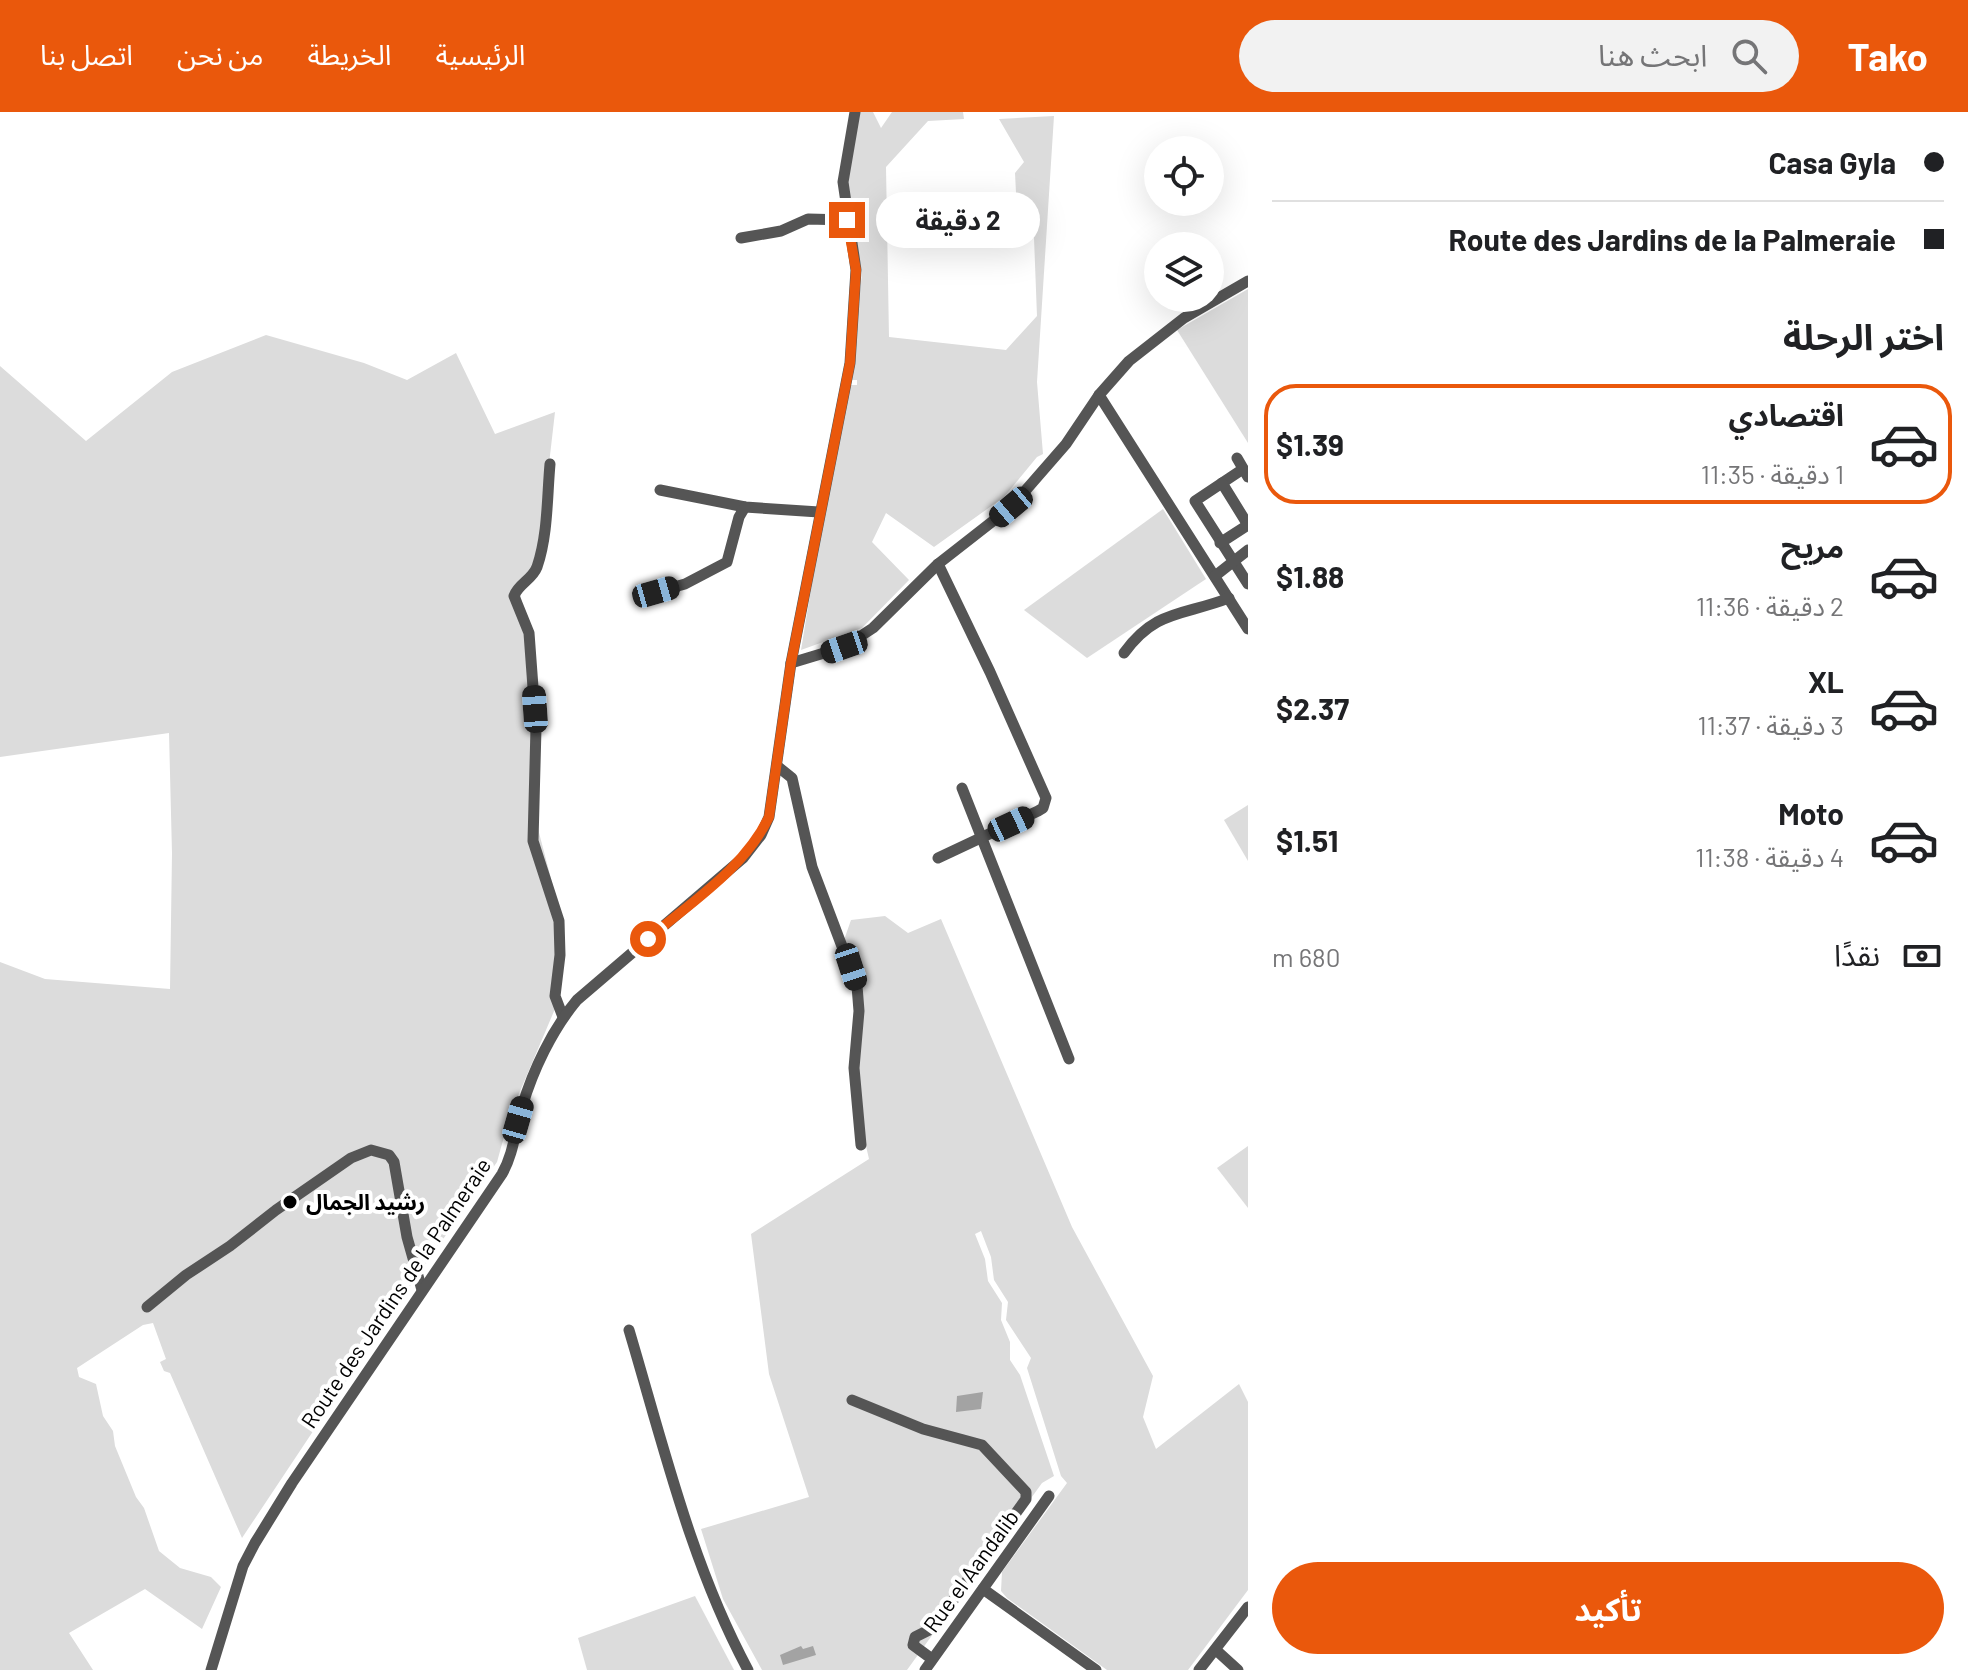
<!DOCTYPE html>
<html lang="ar">
<meta charset="utf-8">
<style>
body{margin:0;font-family:Barlow,"Noto Sans Arabic",sans-serif;background:#f2f2f2;color:#202124;direction:rtl;height:100vh;display:flex;flex-direction:column;font-size:30px;white-space:nowrap}
*{box-sizing:border-box;margin:0}
p{font-size:26px;color:#757577}
.icon{flex:none;width:44px;height:44px;fill:none;stroke:currentColor;stroke-width:2;stroke-linecap:round;stroke-linejoin:round}
.map{position:relative;flex:1;overflow:hidden;direction:ltr}
.panel{display:flex;flex-direction:column;background:#fff;width:720px}
.panel>*{flex:none}
.top-card{display:grid;align-content:center;height:176px;padding:0 24px;background:#fff}
.controls{position:absolute;left:1144px;top:24px;display:grid;gap:16px}
.controls a{display:grid;place-items:center;width:80px;height:80px;border-radius:50%;background:#fff;box-shadow:0 8px 32px #0002;font-size:40px}
.end{position:absolute;width:36px;height:36px;margin:-18px;border:10px solid #ea580c;background:#fff;box-shadow:0 0 0 4px #fff}
.from{border-radius:50%}
.bubble{position:absolute;height:56px;border-radius:28px;background:#fff;box-shadow:0 8px 32px #0002;font-size:26px;font-weight:700;line-height:56px;text-align:center;direction:rtl}
.car{position:absolute;width:24px;height:48px;margin:-24px -12px;border-radius:10px;box-shadow:0 0 6px 2px #0007;background:linear-gradient(#222 24%,#8ab4d8 0 40%,#222 0 76%,#8ab4d8 0 86%,#222 0)}
.top-card b{display:flex;align-items:center;gap:28px;height:76px;font-size:30px}
.top-card b+b{border-top:2px solid #e0e0e0}
.top-card i{width:20px;height:20px;background:#202124}
ul{padding:0;list-style:none}
li{display:flex;align-items:center;gap:24px;height:120px;margin:0 16px 12px;padding:0 8px;border:4px solid transparent;border-radius:32px}
li div{flex:1}
li b{display:block;font-size:30px}
li em{font-style:normal;font-weight:700}
li.active{border-color:#ea580c}
li>.icon{width:72px;height:72px;stroke-width:1.5}
h2{padding:0 24px;font-size:36px;line-height:96px}
.pay{display:flex;align-items:center;gap:20px;height:88px;padding:0 24px;font-size:30px}
.pay p{margin-inline-start:auto}
.action{display:flex;gap:16px;margin-top:auto;padding:16px 24px}
.action a{flex:1;height:92px;border-radius:48px;background:#ea580c;color:#fff;font-size:32px;font-weight:700;line-height:92px;text-align:center}
header{display:flex;align-items:center;gap:48px;box-sizing:border-box;height:112px;padding:0 40px;background:#ea580c;color:#fff}
header strong{font-size:38px}
nav{display:flex;gap:44px;margin-inline-start:auto;font-size:28px}
.search{width:560px;height:72px;background:#f2f2f2;display:flex;align-items:center;gap:20px;box-sizing:border-box;padding:0 28px;border-radius:44px;color:#757577;font-size:30px}
main{display:flex;flex:1;min-height:0}
.map>svg:first-child{display:block}
.green{fill:#dcdcdc}
.water{fill:#a3a3a3}
.lines{fill:none;stroke-linecap:round;stroke-linejoin:round}
.minor{stroke:#555;stroke-width:11}
.route{stroke:#ea580c;stroke-width:10}
.poi-dot{fill:#000;stroke:#fff;stroke-width:3}
.labels{text-anchor:middle;stroke-width:8;stroke-linejoin:round;paint-order:stroke}
.poi-label{font-size:22px;font-weight:bold;fill:#000;stroke:#fff;text-anchor:start}
.street-label{font-size:22px;fill:#000;stroke:#fff}
</style>
<header>
<strong>Tako</strong>
<div class="search"><svg class="icon" aria-label="search" viewBox="0 0 24 24"><circle cx="10" cy="10" r="6"/><path d="M15 15l6 6"/></svg>ابحث هنا</div>
<nav><a>الرئيسية</a><a>الخريطة</a><a>من نحن</a><a>اتصل بنا</a></nav>
</header>
<main>
<section class="panel">
<div class="top-card">
<b><i class="from"></i>Casa Gyla</b>
<b><i></i>Route des Jardins de la Palmeraie</b>
</div>
<h2>اختر الرحلة</h2>
<ul>
<li class="active"><svg class="icon" aria-label="car" viewBox="0 0 24 24"><path d="M5 17H2v-5l4-1 3-4h7l3 4 3 1v5h-3M9 17h6M6 11h13"/><circle cx="7" cy="17" r="2"/><circle cx="17" cy="17" r="2"/></svg><div><b>اقتصادي</b><p>1 دقيقة · 11:35</p></div><em>$1.39</em></li>
<li><svg class="icon" aria-label="car" viewBox="0 0 24 24"><path d="M5 17H2v-5l4-1 3-4h7l3 4 3 1v5h-3M9 17h6M6 11h13"/><circle cx="7" cy="17" r="2"/><circle cx="17" cy="17" r="2"/></svg><div><b>مريح</b><p>2 دقيقة · 11:36</p></div><em>$1.88</em></li>
<li><svg class="icon" aria-label="car" viewBox="0 0 24 24"><path d="M5 17H2v-5l4-1 3-4h7l3 4 3 1v5h-3M9 17h6M6 11h13"/><circle cx="7" cy="17" r="2"/><circle cx="17" cy="17" r="2"/></svg><div><b>XL</b><p>3 دقيقة · 11:37</p></div><em>$2.37</em></li>
<li><svg class="icon" aria-label="car" viewBox="0 0 24 24"><path d="M5 17H2v-5l4-1 3-4h7l3 4 3 1v5h-3M9 17h6M6 11h13"/><circle cx="7" cy="17" r="2"/><circle cx="17" cy="17" r="2"/></svg><div><b>Moto</b><p>4 دقيقة · 11:38</p></div><em>$1.51</em></li>
</ul>
<div class="pay"><svg class="icon" aria-label="cash" viewBox="0 0 24 24"><path d="M3 7h18v10H3z"/><circle cx="12" cy="12" r="2"/></svg>نقدًا<p>680 m</p></div>
<div class="action"><a>تأكيد</a></div>
</section>
<div class="map">
<svg width="1248" height="1558" viewBox="0 0 1248 1558">
<rect width="100%" height="100%" fill="#fff"/>
<g class="green">
<polygon points="858,0 873,0 881,16 892,0 963,0 964,7 928,9 886,55 889,225 1006,238 1037,204 1034,126 1026,115 1031,105 1017,101 1015,61 1024,50 999,7 1054,4 1037,270 1043,342 1037,345 1004,385 934,435 886,401 872,430 909,468 862,516 801,538 828,374 848,273 857,273 857,268 850,268 856,245 854,233 862,161 845,70"/>
<polygon points="1248,177 1248,331 1177,218"/>
<polygon points="266,223 364,251 407,268 456,241 495,322 555,300 536,465 520,478 540,627 537,713 559,797 560,885 510,1003 497,1050 395,1196 242,1426 170,1261 164,1259 160,1250 166,1247 153,1211 143,1213 77,1256 79,1265 96,1272 103,1304 113,1319 115,1334 136,1385 144,1396 159,1439 180,1456 211,1465 221,1475 202,1517 145,1477 69,1521 93,1558 0,1558 0,850 45,867 170,877 172,741 169,621 0,645 0,254 86,329 172,260"/>
<polygon points="1163,397 1206,467 1087,546 1024,498"/>
<polygon points="1248,693 1248,749 1224,708"/>
<polygon points="885,804 908,821 941,807 1072,1115 1153,1264 1143,1305 1156,1337 1239,1272 1248,1290 1248,1478 1188,1558 1107,1558 1007,1486 1001,1479 1002,1460 1067,1371 1061,1364 1027,1256 1031,1246 1006,1208 1008,1190 994,1168 991,1145 981,1119 975,1122 985,1147 988,1169 1002,1191 1001,1208 1010,1230 1010,1248 1020,1263 1054,1364 1042,1371 907,1558 762,1558 723,1487 701,1417 809,1385 769,1262 751,1122 869,1047 860,1008 857,952 863,882 844,828 851,808"/>
<polygon points="1248,1034 1248,1096 1217,1056"/>
<polygon points="695,1484 734,1558 587,1558 578,1526"/>
</g>
<g class="water">
<polygon points="983,1280 981,1297 956,1300 957,1284"/>
<polygon points="801,1534 803,1537 813,1534 816,1543 783,1553 780,1543"/>
</g>
<g class="lines">
<g class="minor">
<polyline points="741,126 781,119 808,107 847,108"/>
<polyline points="1099,283 1248,517"/>
<polyline points="1237,346 1248,365"/>
<path d="M550 352C547 385 548 423 537 455 532 468 518 472 514 484L529 521 536 616 533 729 559 809 560 843 555 884 563 905"/>
<polyline points="1243,357 1195,389 1248,472"/>
<polyline points="1222,371 1248,413"/>
<polyline points="660,378 745,395 819,400"/>
<polyline points="1220,431 1248,413"/>
<polyline points="1215,464 1248,438"/>
<polyline points="656,480 685,472 727,450 739,405 745,395"/>
<path d="M1124 541C1156 497 1183 504 1229 486"/>
<polyline points="791,551 844,535 873,516 938,452 1011,395 1066,332 1099,283 1129,249 1184,206 1248,169"/>
<polyline points="777,654 792,666 812,755 857,874 859,899 854,956 861,1033"/>
<polyline points="962,676 1069,947"/>
<polyline points="938,746 1038,699 1043,696 1046,686 990,560 938,452"/>
<polyline points="147,1195 186,1163 230,1134 276,1098 351,1046 371,1038 389,1043 394,1050 407,1125 422,1178"/>
<path d="M629 1218C663 1332 691 1452 748 1558"/>
<polyline points="852,1288 923,1317 982,1333 1026,1380 1026,1387 941,1505 933,1516 915,1525 913,1533 932,1547"/>
<polyline points="983,1477 1096,1558"/>
<polyline points="1216,1538 1238,1558"/>
<path d="M211 1558 243 1454 255 1431 292 1371 502 1062C514 1041 515 1018 522 995 533 958 552 918 577 888L743 746 761 723 769 705 791 551 850 251 856 158 843 70 855 0"/>
<polyline points="925,1558 1049,1384"/>
<polyline points="1199,1558 1248,1495"/>
</g>
</g>
<g class="lines">
<path class="route" d="M648 827C691 790 744 757 769 705L791 551 850 251 856 158 847 108"/>
</g>
<circle class="poi-dot" cx="290" cy="1090" r="8"/>
<g class="labels">
<g class="poi-label">
<text x="306" y="1098">رشيد الجمال</text>
</g>
<g class="street-label">
<text transform="translate(396 1181) rotate(-56)" y="8">Route des Jardins de la Palmeraie</text>
<text transform="translate(971 1459) rotate(-54)" y="8">Rue el Aandalib</text>
</g>
</g>
</svg>
<div class="controls">
<a><svg class="icon" aria-label="locate" viewBox="0 0 24 24"><circle cx="12" cy="12" r="6"/><path d="M12 2v4M12 18v4M2 12h4M18 12h4"/></svg></a>
<a><svg class="icon" aria-label="layers" viewBox="0 0 24 24"><path d="M12 4l9 5-9 5-9-5zM3 14l9 5 9-5"/></svg></a>
</div>
<i class="end from" style="left:648px;top:827px"></i>
<i class="end" style="left:847px;top:108px"></i>
<div class="bubble" style="left:876px;top:80px;width:164px">2 دقيقة</div>
<i class="car" style="left:1011px;top:395px;rotate:230deg"></i>
<i class="car" style="left:656px;top:480px;rotate:74deg"></i>
<i class="car" style="left:844px;top:535px;rotate:251deg"></i>
<i class="car" style="left:535px;top:597px;rotate:356deg"></i>
<i class="car" style="left:1011px;top:712px;rotate:65deg"></i>
<i class="car" style="left:851px;top:855px;rotate:162deg"></i>
<i class="car" style="left:518px;top:1008px;rotate:16deg"></i>
</div>
</main>
